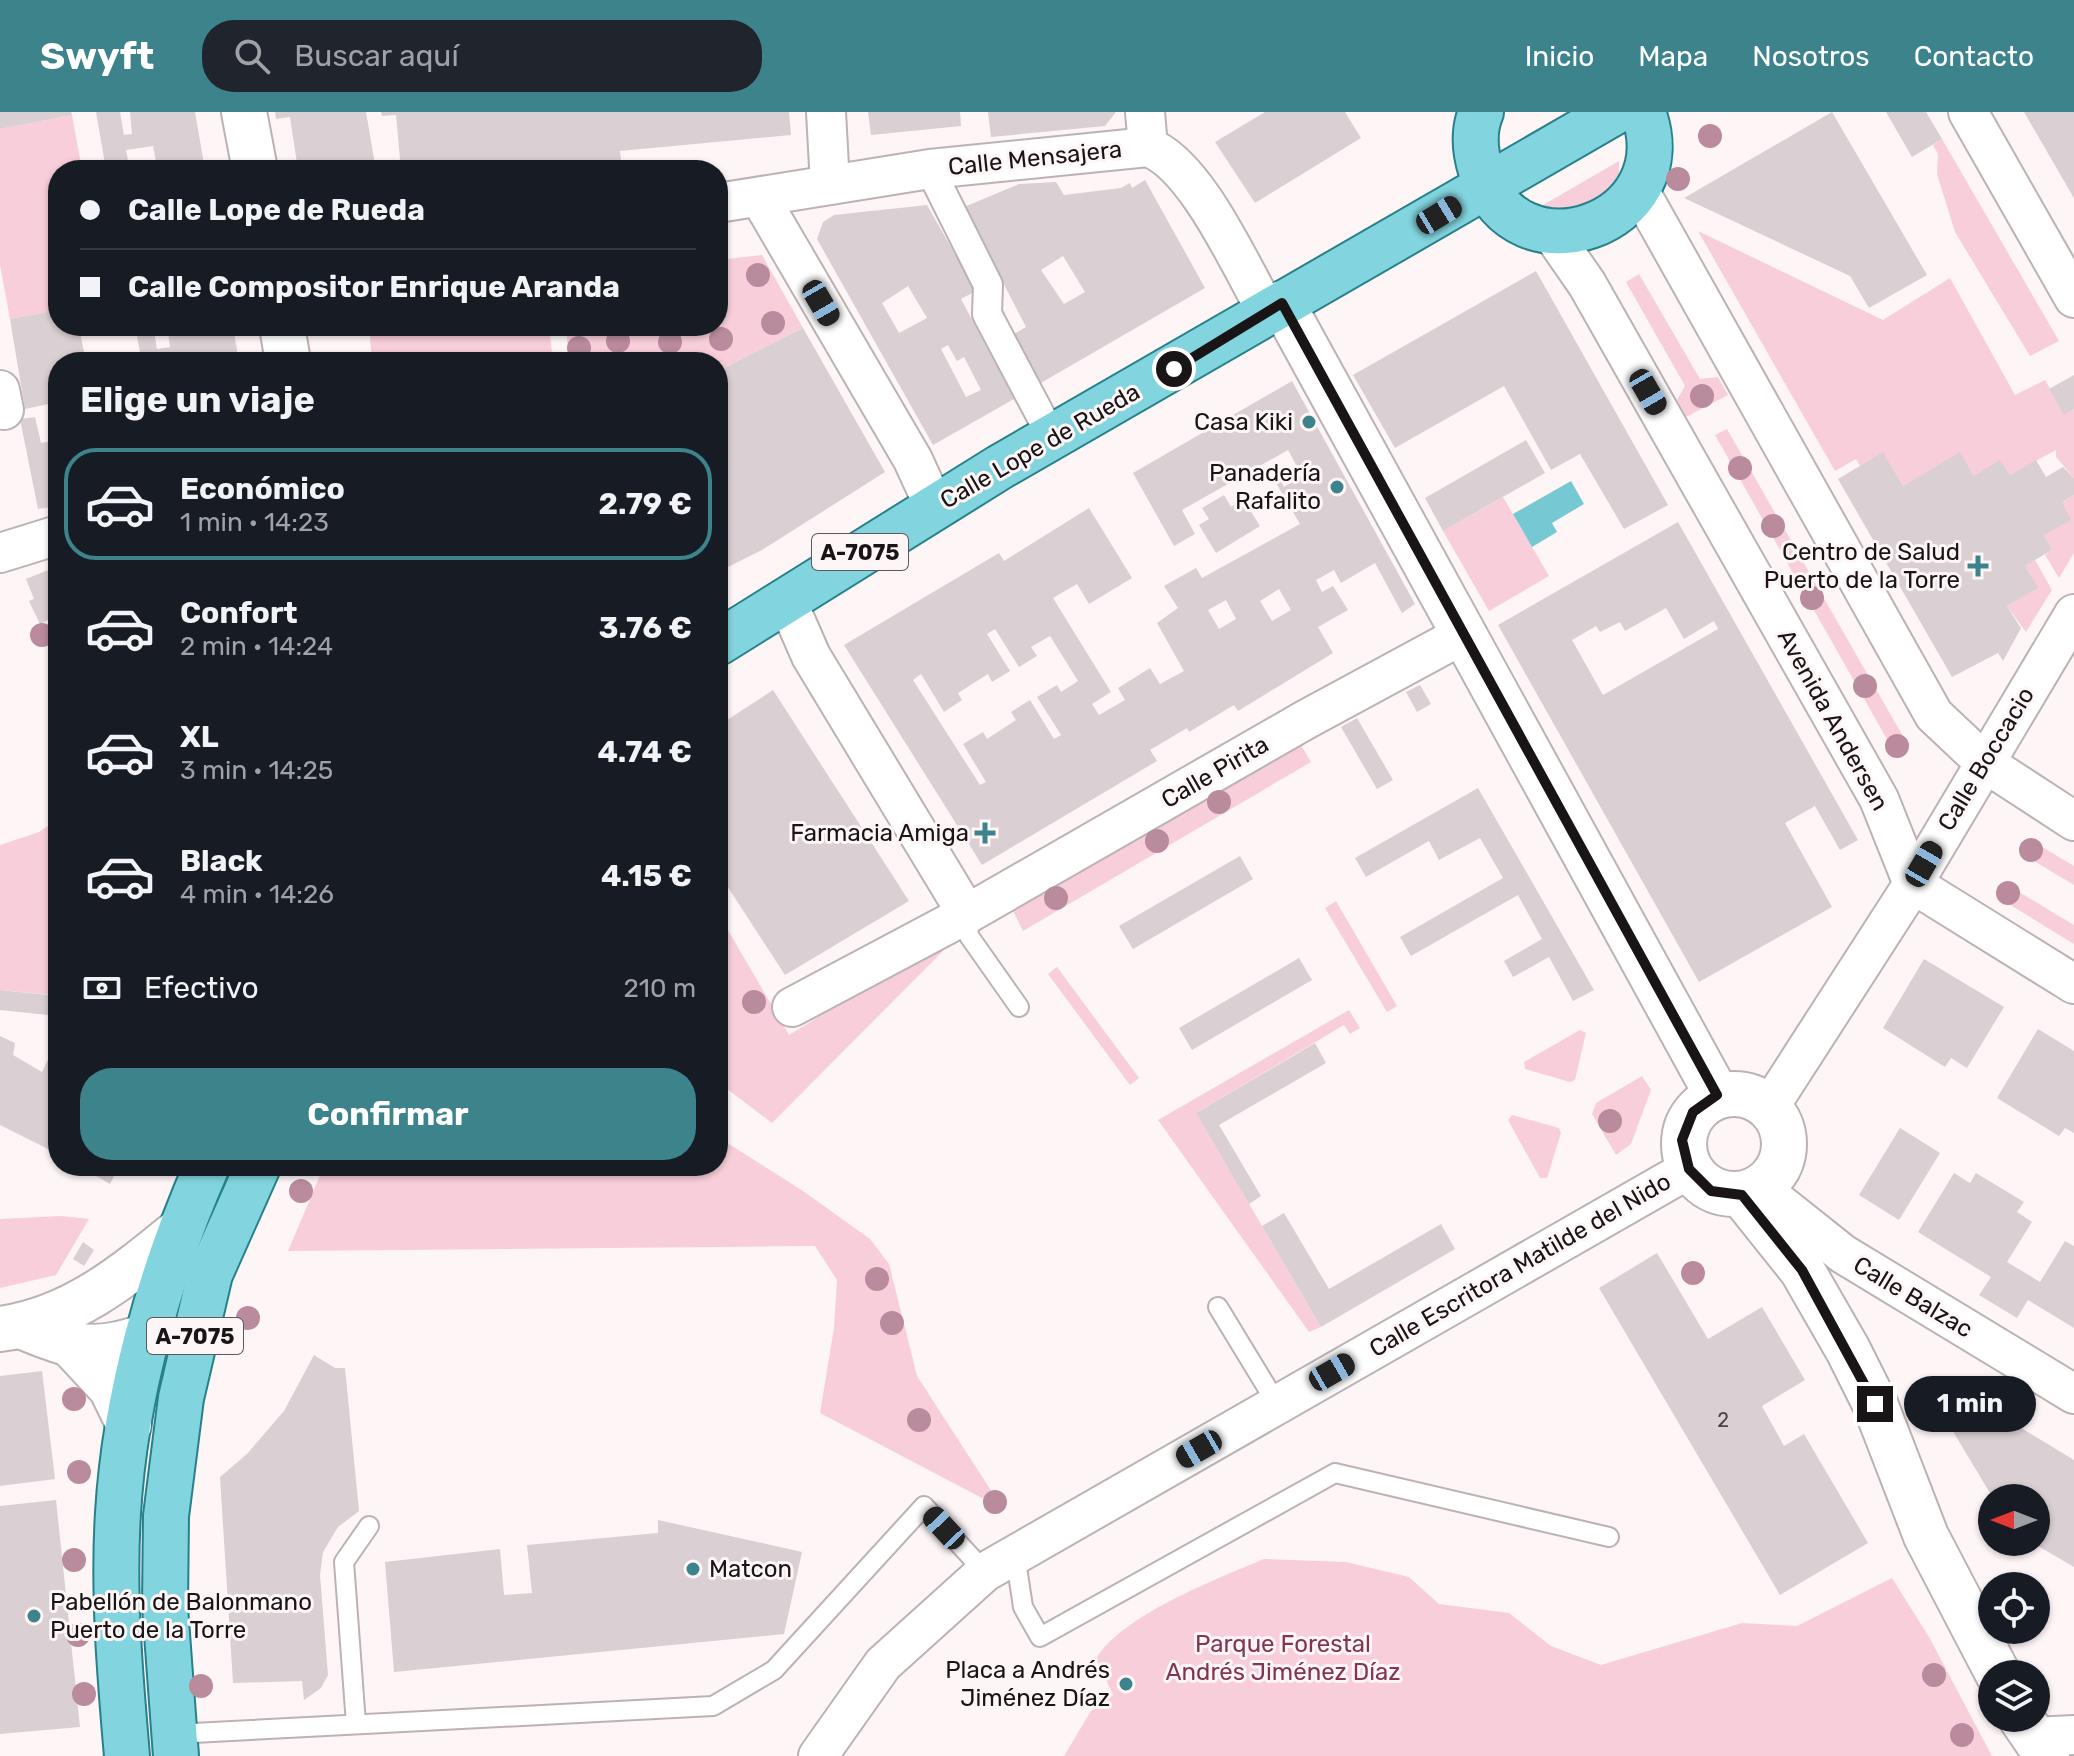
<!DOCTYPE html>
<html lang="es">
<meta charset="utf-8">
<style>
body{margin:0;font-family:Rubik,sans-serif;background:#20242c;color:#f1f3f6;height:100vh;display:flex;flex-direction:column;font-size:30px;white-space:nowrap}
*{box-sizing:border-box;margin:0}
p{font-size:26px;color:#9ea1a6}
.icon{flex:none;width:44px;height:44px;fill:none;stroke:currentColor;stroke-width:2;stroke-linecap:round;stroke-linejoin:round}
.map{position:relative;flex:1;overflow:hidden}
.drawer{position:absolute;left:48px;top:240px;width:680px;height:824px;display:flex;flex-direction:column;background:#171b24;border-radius:32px;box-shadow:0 2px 6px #0004}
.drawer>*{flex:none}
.hud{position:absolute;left:48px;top:48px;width:680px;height:176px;border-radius:32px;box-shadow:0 2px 6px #0004;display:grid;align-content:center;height:176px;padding:0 32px;background:#171b24}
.needle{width:52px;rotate:270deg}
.controls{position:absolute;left:1978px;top:1372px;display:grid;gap:16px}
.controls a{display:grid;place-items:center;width:72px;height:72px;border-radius:50%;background:#171b24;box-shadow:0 2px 6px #0004;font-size:40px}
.end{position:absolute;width:36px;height:36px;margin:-18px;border:10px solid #191516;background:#fff;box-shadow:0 0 0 4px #fff}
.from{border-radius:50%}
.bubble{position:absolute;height:56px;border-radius:28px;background:#171b24;box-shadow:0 2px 6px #0004;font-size:26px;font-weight:700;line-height:56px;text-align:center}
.car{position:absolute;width:24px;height:48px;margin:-24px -12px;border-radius:10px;box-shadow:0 0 6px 2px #0007;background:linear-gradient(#222 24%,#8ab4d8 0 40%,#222 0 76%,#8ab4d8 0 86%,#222 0)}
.hud b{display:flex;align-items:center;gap:28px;height:76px;font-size:30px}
.hud b+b{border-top:2px solid #363941}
.hud i{width:20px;height:20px;background:#f1f3f6}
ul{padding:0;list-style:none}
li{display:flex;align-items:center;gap:24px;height:112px;margin:0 16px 12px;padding:0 16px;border:4px solid transparent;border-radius:32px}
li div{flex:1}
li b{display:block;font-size:30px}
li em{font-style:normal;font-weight:700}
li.on{border-color:#3c838c}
li>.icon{width:72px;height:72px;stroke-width:1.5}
h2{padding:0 32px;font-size:36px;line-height:96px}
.pay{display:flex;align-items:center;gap:20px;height:88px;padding:0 32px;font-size:30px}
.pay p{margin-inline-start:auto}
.button{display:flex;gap:16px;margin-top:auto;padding:16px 32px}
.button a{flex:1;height:92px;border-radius:32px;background:#3c838c;color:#fff;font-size:32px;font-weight:700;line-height:92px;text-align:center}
header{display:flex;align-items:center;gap:48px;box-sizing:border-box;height:112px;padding:0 40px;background:#3c838c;color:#fff}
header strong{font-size:38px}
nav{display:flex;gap:44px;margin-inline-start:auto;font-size:28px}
.search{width:560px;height:72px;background:#20242c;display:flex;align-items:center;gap:20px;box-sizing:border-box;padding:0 28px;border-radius:32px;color:#9ea1a6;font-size:30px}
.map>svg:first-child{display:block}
.green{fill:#f8ceda}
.water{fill:#76c8d3}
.building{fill:#dacfd2;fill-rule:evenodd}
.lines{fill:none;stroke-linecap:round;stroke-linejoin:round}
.service-casing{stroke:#bcb2b4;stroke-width:22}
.pedestrian-casing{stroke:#bcb2b4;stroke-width:32}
.minor-casing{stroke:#bcb2b4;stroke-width:42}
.tertiary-casing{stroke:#bcb2b4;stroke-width:48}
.primary-casing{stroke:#27808a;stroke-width:48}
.service{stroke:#fff;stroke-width:18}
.pedestrian{stroke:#fff;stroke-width:28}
.minor{stroke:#fff;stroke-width:38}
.tertiary{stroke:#fff;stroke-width:44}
.primary{stroke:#82d5df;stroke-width:44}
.tree{fill:#ba8b9d}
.route{stroke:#191516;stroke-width:10}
.poi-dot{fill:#3c838c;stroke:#fef5f7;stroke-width:3}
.labels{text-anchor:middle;stroke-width:6;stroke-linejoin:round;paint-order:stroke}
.number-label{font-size:20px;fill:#494445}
.shield{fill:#fef5f7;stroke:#5e585a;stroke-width:2}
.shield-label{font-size:22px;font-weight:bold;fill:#191516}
.street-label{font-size:24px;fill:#191516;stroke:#fef5f7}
.poi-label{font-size:24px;fill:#191516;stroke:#fef5f7;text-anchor:end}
.park-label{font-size:24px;fill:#823553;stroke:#fef5f7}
</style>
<header>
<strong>Swyft</strong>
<div class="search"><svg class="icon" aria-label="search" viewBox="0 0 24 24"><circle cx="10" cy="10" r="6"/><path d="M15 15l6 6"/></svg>Buscar aquí</div>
<nav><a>Inicio</a><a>Mapa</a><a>Nosotros</a><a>Contacto</a></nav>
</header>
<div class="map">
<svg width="2074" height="1644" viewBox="0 0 2074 1644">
<rect width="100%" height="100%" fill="#fef5f7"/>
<g class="green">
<polygon points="72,3 82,58 58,58 58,198 10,207 0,153 0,17"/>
<polygon points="1942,27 2059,229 2030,244 1955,120 1937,62 1938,42 1933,33"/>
<path d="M1619 49V67C1595 92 1580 108 1543 93Z"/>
<polygon points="1698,119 1883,208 1950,166 2015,283 2045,268 2064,302 2074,297 2074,366 2056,345 2056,338 2010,363 1974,364 1960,341 1903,374 1883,341 1860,354 1856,347 1835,359"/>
<polygon points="762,143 803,216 718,259 718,250 569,250 566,214 718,214 718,148"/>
<polygon points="1639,162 1700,267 1718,265 1728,283 1686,305 1677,288 1685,274 1626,170"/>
<polygon points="369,214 549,214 553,250 372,250"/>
<polygon points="1727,317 1908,633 1897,645 1715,323"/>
<polygon points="2074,383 2074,441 2059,466 2045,443 2052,438 2044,423 2062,390"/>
<polygon points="1503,385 1549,464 1489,499 1443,419"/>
<polygon points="2035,448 2052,478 2026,520 2007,494 2037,476 2025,454"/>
<polygon points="1299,630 1311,650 1023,819 1013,799"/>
<polygon points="58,707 58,874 52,883 0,878 0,733 39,720"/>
<polygon points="2029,727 2074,754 2074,773 2021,741"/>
<polygon points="2004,771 2074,813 2074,832 1996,784"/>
<polygon points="1336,789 1397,894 1387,900 1325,796"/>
<polygon points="718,801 789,923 937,832 943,839 772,1011 718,970"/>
<polygon points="1057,855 1139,966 1130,973 1048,862"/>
<polygon points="1349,898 1360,916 1350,922 1344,913 1196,1001 1321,1215 1309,1220 1158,1008"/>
<polygon points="1580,918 1586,921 1575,968 1570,970 1525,957 1524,950"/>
<polygon points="1642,964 1651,978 1631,1032 1616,1043 1592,1002 1596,991"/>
<polygon points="1512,1003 1559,1016 1561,1021 1547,1066 1540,1066 1508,1008"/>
<polygon points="718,1025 803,1079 870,1127 889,1152 917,1264 1003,1397 820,1301 834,1216 837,1168 815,1134 288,1139 324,1054 718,1054"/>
<polygon points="61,1104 89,1107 56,1163 0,1176 0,1107"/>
<path d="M1264 1447 1346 1450 1409 1465 1439 1492 1509 1501 1551 1534 1601 1553 1742 1511 1797 1514 1892 1466 1929 1525 1992 1644H1064L1091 1599 1113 1583 1096 1547C1120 1504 1219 1466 1264 1447Z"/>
</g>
<polygon class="water" points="1571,369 1584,392 1552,411 1557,420 1532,435 1513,402"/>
<g class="building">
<polygon points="0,0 71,0 72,3 0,17"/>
<polygon points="96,0 120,0 124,23 132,22 130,0 195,0 205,58 147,58 157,55 153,34 126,38 130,58 106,58"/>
<polygon points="275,0 366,0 376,58 298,58 290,5 276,7"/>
<polygon points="381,0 789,0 791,23 620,39 622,58 401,58 396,3 382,4"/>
<polygon points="868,0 960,0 961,14 871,23"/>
<polygon points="988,0 1116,0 1105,14 991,25"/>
<polygon points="1265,0 1345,0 1361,26 1255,91 1215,30"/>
<polygon points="1832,0 1927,163 1869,196 1850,164 1684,86"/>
<polygon points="1886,0 1926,0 1942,27 1912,45"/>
<polygon points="2024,0 2074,0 2074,87 2071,81"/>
<path d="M1145 68 1205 176 1039 272 1012 223 1026 215 964 95 1019 72 1056 70 1064 83 1121 76 1130 71 1132 76ZM1063 144 1085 180 1064 192 1041 158Z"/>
<path d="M927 93 976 179 961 187 1014 287 933 333 817 127 823 110 834 103ZM908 174 927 206 899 221 882 191ZM948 233 957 249 964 245 981 278 966 285 941 237Z"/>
<polygon points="1536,159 1668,393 1624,417 1580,342 1551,358 1504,274 1395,336 1353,263"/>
<polygon points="58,198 58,214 104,216 80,220 86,250 58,250 58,290 25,297 10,207"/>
<polygon points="135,214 153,214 157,237 170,235 167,214 233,214 239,250 142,250"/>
<polygon points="803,216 885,360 762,438 718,460 718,259"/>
<polygon points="2074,263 2074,297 2064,303 2049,277"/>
<path d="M1292 269 1415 492 1402 501 1375 451 1341 471 1334 458 1316 468 1322 480 1333 474 1348 498 1318 515 1333 541 1238 599 1234 593 1189 620 1187 616 1150 638 1157 649 982 753 844 533 999 441 1004 449 1089 396 1132 466 1089 492 1077 472 1053 486 1111 580 1092 592 1099 603 1125 588 1118 576 1150 556 1160 572 1184 559 1157 511 1178 496 1164 474 1196 456 1202 466 1300 412 1276 371 1281 369 1284 375 1302 364 1288 338 1182 398 1195 422 1174 434 1133 361ZM1279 477 1291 498 1272 509 1260 489ZM1226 488 1236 507 1219 517 1208 498ZM995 517 1019 555 1037 544 1031 535 1050 524 1078 569 1061 580 1057 573 1037 585 1061 623 1054 627 1030 588 1011 600 1016 608 987 627 983 620 963 632 986 670 980 673 913 568 921 562 944 600 962 588 958 581 988 562 992 570 1010 559 987 522Z"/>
<polygon points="35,305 41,331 58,328 58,394 38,397 20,307"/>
<polygon points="1526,328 1545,361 1443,419 1425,386"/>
<polygon points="1883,340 1903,374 1960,340 1974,364 2000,348 2010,363 2036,348 2046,365 2063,355 2074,366 2074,383 2062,390 2071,408 2044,423 2052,438 2025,454 2038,476 2007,494 2021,516 2003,549 1998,541 1952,565 1838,367"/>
<polygon points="1224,383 1231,395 1243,387 1260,414 1216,441 1199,413 1209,407 1202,396"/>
<path d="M1678 410 1858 728 1840 738 1815 694 1785 711 1832 795 1699 870 1498 513ZM1666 496 1684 527 1714 509 1718 517 1603 583 1572 528 1596 514 1600 520 1620 510 1625 519Z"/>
<polygon points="58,454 58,503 40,512 29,489 34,487 26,467"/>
<polygon points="1420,573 1431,592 1417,600 1406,580"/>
<polygon points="773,578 909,789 785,863 718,760 718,614"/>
<polygon points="1357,606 1393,668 1377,677 1341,615"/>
<polygon points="1478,676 1594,878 1573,889 1549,845 1513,865 1504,849 1542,827 1518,783 1411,844 1400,825 1503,766 1480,726 1439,748 1429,729 1366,765 1355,746"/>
<polygon points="1240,744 1253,767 1133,837 1119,814"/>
<polygon points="1299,846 1312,868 1192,938 1179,916"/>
<polygon points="1924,847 2004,895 1967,956 1951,946 1945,955 1883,916"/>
<polygon points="0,878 58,884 58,904 0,898"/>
<polygon points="2038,917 2074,939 2074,1021 2065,1016 2059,1024 1997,986"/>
<polygon points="0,924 15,931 13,943 42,960 58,927 58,1042 0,1013"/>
<polygon points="1315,931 1326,951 1219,1013 1261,1084 1249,1092 1196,1001"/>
<polygon points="1900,1016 1940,1041 1899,1108 1859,1083"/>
<polygon points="79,1054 119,1054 110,1072"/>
<polygon points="1954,1061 1970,1071 1976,1061 2024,1090 2017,1100 2032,1110 2007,1150 2040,1170 2065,1129 2074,1134 2074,1216 2028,1188 2017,1206 1979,1183 1991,1165 1918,1120"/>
<polygon points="1284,1101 1329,1177 1441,1112 1455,1137 1321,1215 1262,1114"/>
<polygon points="83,1130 94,1138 84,1154 73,1147"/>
<polygon points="1657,1141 1708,1227 1762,1195 1805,1268 1762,1294 1784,1334 1804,1322 1868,1431 1780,1483 1599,1176"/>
<polygon points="314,1243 335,1256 345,1256 359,1399 338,1415 323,1440 320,1463 328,1563 321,1576 304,1588 302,1569 233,1571 220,1365 247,1342 284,1299"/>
<polygon points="42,1259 55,1367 0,1374 0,1264"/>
<polygon points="1945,1270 2074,1348 2074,1455 2031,1430 2036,1430 2036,1386 1993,1386 1934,1288"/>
<polygon points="56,1388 80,1615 0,1622 0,1394"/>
<polygon points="658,1408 802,1440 784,1522 394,1560 385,1450 500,1437 504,1483 532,1481 527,1433 658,1421"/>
</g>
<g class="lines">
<defs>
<g id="service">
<polyline points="967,802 969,824 1019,895"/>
<polyline points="1218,1195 1277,1292"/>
<polyline points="1015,1442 1023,1495 1040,1525 1335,1361 1609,1425"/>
<polyline points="356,1612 344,1450 369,1414"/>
<polyline points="174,1622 713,1594 774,1558 924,1394 985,1460"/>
</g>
<polyline id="pedestrian" points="930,57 988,173 987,202 1052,325"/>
<g id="minor">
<polyline points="826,0 830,73"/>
<polyline points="1145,0 1148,35"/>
<polyline points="1968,0 2074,186"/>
<polyline points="1639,78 1934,603 1985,651 2074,709"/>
<polyline points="760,86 913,348 935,396"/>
<path d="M718 91 930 57 1148 35C1196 52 1241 155 1267 200"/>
<polyline points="1551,120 1587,172 1879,687 1913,772 2074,872"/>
<polyline points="0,278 4,298"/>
<polyline points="0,441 58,423"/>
<polyline points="787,489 811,544 967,802 1305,608 1464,522"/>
<polyline points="792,895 967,802"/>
<polyline points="1770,994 1913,772 2074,502"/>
<polyline points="1760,1076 1843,1142 2074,1282"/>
<polyline points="2031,1625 2074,1623"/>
<polyline points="818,1644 883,1552 985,1460 1689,1057"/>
</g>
<g id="tertiary">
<polyline points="244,0 255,58"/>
<polyline points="1282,191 1717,983"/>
<polyline points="282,214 288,250"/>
<circle cx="1734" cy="1032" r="50"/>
<polyline points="1742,1083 1802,1158 1848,1238 1875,1292 1926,1424 1998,1562"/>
<path d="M23 1215C76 1236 93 1243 149 1223"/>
<path d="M0 1217C73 1207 125 1163 180 1118"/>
<polyline points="73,1235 111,1276 129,1313"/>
<polyline points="2021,1606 2047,1644"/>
</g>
<g id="primary">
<path d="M1481 0C1473 19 1475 40 1481 59 1515 171 1685 113 1643 0"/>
<polyline points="718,531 1000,355 1615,0"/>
<path d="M127 1644C120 1564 113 1481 118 1401 125 1283 160 1161 207 1054"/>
<polyline points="176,1644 165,1495 166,1404 181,1286 210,1162 258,1054"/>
</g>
</defs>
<use href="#service" class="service-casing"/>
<use href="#pedestrian" class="pedestrian-casing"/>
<use href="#minor" class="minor-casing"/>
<use href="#tertiary" class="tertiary-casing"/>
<use href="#primary" class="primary-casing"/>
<use href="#service" class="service"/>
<use href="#pedestrian" class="pedestrian"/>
<use href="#minor" class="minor"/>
<use href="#tertiary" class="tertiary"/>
<use href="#primary" class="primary"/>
</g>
<g class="tree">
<circle cx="1710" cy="24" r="12"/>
<circle cx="1678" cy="67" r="12"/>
<circle cx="758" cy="163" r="12"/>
<circle cx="773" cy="211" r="12"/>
<circle cx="721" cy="227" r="12"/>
<circle cx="618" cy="229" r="12"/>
<circle cx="670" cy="230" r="12"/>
<circle cx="579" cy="236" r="12"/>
<circle cx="1702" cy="284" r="12"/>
<circle cx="1740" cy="356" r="12"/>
<circle cx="1773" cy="414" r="12"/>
<circle cx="1812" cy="486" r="12"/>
<circle cx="42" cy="523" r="12"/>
<circle cx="1865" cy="574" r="12"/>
<circle cx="1897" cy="634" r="12"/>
<circle cx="1219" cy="690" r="12"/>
<circle cx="1157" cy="729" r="12"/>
<circle cx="2031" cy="738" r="12"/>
<circle cx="2008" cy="781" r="12"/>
<circle cx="1056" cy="786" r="12"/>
<circle cx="754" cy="890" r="12"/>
<circle cx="1610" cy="1009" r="12"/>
<circle cx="301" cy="1079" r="12"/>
<circle cx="1693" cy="1161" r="12"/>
<circle cx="877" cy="1167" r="12"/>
<circle cx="248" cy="1206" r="12"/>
<circle cx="892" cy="1211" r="12"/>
<circle cx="74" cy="1287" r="12"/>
<circle cx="919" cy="1308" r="12"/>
<circle cx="79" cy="1360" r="12"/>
<circle cx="995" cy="1390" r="12"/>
<circle cx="74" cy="1448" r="12"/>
<circle cx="78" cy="1523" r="12"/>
<circle cx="1934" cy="1563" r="12"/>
<circle cx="201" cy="1574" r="12"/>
<circle cx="84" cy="1582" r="12"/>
<circle cx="1962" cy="1623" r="12"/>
</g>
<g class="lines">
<polyline class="route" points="1174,257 1282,191 1717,983 1693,1000 1682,1028 1689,1057 1711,1079 1742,1083 1802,1158 1875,1292"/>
</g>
<g class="poi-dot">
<circle cx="1309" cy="310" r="8"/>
<circle cx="1337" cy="375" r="8"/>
<path d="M1974 442h8v8h8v8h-8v8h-8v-8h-8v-8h8z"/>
<path d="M981 709h8v8h8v8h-8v8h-8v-8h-8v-8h8z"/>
<circle cx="693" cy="1457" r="8"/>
<circle cx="34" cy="1504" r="8"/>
<circle cx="1126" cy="1572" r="8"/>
</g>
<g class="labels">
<g class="number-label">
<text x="1723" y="1315">2</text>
</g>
<g class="shield">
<rect x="812" y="422" width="96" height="36" rx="6"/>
<rect x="147" y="1206" width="96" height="36" rx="6"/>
</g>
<g class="shield-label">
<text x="860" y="448">A-7075</text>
<text x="195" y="1232">A-7075</text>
</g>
<g class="street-label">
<text transform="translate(1035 46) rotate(-6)" y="8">Calle Mensajera</text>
<text transform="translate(1040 334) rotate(-30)" y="8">Calle Lope de Rueda</text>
<text transform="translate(1833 608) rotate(61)" y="8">Avenida Andersen</text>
<text transform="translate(1986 647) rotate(-59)" y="8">Calle Boccacio</text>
<text transform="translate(1215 660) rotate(-30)" y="8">Calle Pirita</text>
<text transform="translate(1520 1153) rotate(-30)" y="8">Calle Escritora Matilde del Nido</text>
<text transform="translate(1913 1185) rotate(31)" y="8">Calle Balzac</text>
</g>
<g class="poi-label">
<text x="1293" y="318">Casa Kiki</text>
<text x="1321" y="369">Panadería<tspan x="1321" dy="28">Rafalito</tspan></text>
<text x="1960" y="448">Centro de Salud<tspan x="1960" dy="28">Puerto de la Torre</tspan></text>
<text x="969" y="729">Farmacia Amiga</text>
<text x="709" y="1465" text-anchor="start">Matcon</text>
<text x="50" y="1498" text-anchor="start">Pabellón de Balonmano<tspan x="50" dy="28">Puerto de la Torre</tspan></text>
<text x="1110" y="1566">Placa a Andrés<tspan x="1110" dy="28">Jiménez Díaz</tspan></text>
</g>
<g class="park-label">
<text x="1283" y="1540">Parque Forestal<tspan x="1283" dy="28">Andrés Jiménez Díaz</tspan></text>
</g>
</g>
</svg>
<div class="controls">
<a><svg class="needle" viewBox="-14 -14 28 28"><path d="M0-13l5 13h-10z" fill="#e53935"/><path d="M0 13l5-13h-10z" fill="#9ea1a6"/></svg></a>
<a><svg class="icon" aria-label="locate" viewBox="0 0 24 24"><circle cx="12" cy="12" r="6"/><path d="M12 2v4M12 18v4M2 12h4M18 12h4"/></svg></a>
<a><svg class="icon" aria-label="layers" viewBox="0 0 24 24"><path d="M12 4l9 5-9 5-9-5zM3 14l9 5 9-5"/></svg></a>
</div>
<i class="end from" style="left:1174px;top:257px"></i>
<i class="end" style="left:1875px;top:1292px"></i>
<div class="bubble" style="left:1904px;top:1264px;width:132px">1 min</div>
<i class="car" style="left:1439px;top:103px;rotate:59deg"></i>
<i class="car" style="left:821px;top:191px;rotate:150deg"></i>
<i class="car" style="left:1648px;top:280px;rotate:150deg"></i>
<i class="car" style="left:1924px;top:752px;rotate:30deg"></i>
<i class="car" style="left:1332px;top:1260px;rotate:60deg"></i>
<i class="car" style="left:1199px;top:1337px;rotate:240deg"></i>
<i class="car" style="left:944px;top:1416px;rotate:317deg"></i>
<div class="hud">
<b><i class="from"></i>Calle Lope de Rueda</b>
<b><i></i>Calle Compositor Enrique Aranda</b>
</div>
<section class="drawer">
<h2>Elige un viaje</h2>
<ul>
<li class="on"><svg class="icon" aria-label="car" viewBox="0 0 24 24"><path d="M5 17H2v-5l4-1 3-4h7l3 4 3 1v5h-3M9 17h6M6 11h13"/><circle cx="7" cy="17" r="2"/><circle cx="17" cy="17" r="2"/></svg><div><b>Económico</b><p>1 min · 14:23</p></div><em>2.79 €</em></li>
<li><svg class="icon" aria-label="car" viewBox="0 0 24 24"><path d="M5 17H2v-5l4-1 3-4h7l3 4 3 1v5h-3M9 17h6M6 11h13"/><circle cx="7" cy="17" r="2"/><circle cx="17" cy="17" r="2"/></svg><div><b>Confort</b><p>2 min · 14:24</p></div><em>3.76 €</em></li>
<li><svg class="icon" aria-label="car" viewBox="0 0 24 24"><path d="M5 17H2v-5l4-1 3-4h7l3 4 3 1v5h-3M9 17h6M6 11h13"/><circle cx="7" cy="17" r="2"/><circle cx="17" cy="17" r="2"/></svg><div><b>XL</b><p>3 min · 14:25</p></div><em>4.74 €</em></li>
<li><svg class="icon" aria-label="car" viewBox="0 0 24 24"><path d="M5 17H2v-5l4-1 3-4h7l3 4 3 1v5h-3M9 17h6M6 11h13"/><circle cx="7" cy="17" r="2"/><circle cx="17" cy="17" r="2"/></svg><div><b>Black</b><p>4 min · 14:26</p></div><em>4.15 €</em></li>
</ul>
<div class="pay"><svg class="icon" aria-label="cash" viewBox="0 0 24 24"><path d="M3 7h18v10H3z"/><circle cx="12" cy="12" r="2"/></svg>Efectivo<p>210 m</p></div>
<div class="button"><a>Confirmar</a></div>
</section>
</div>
